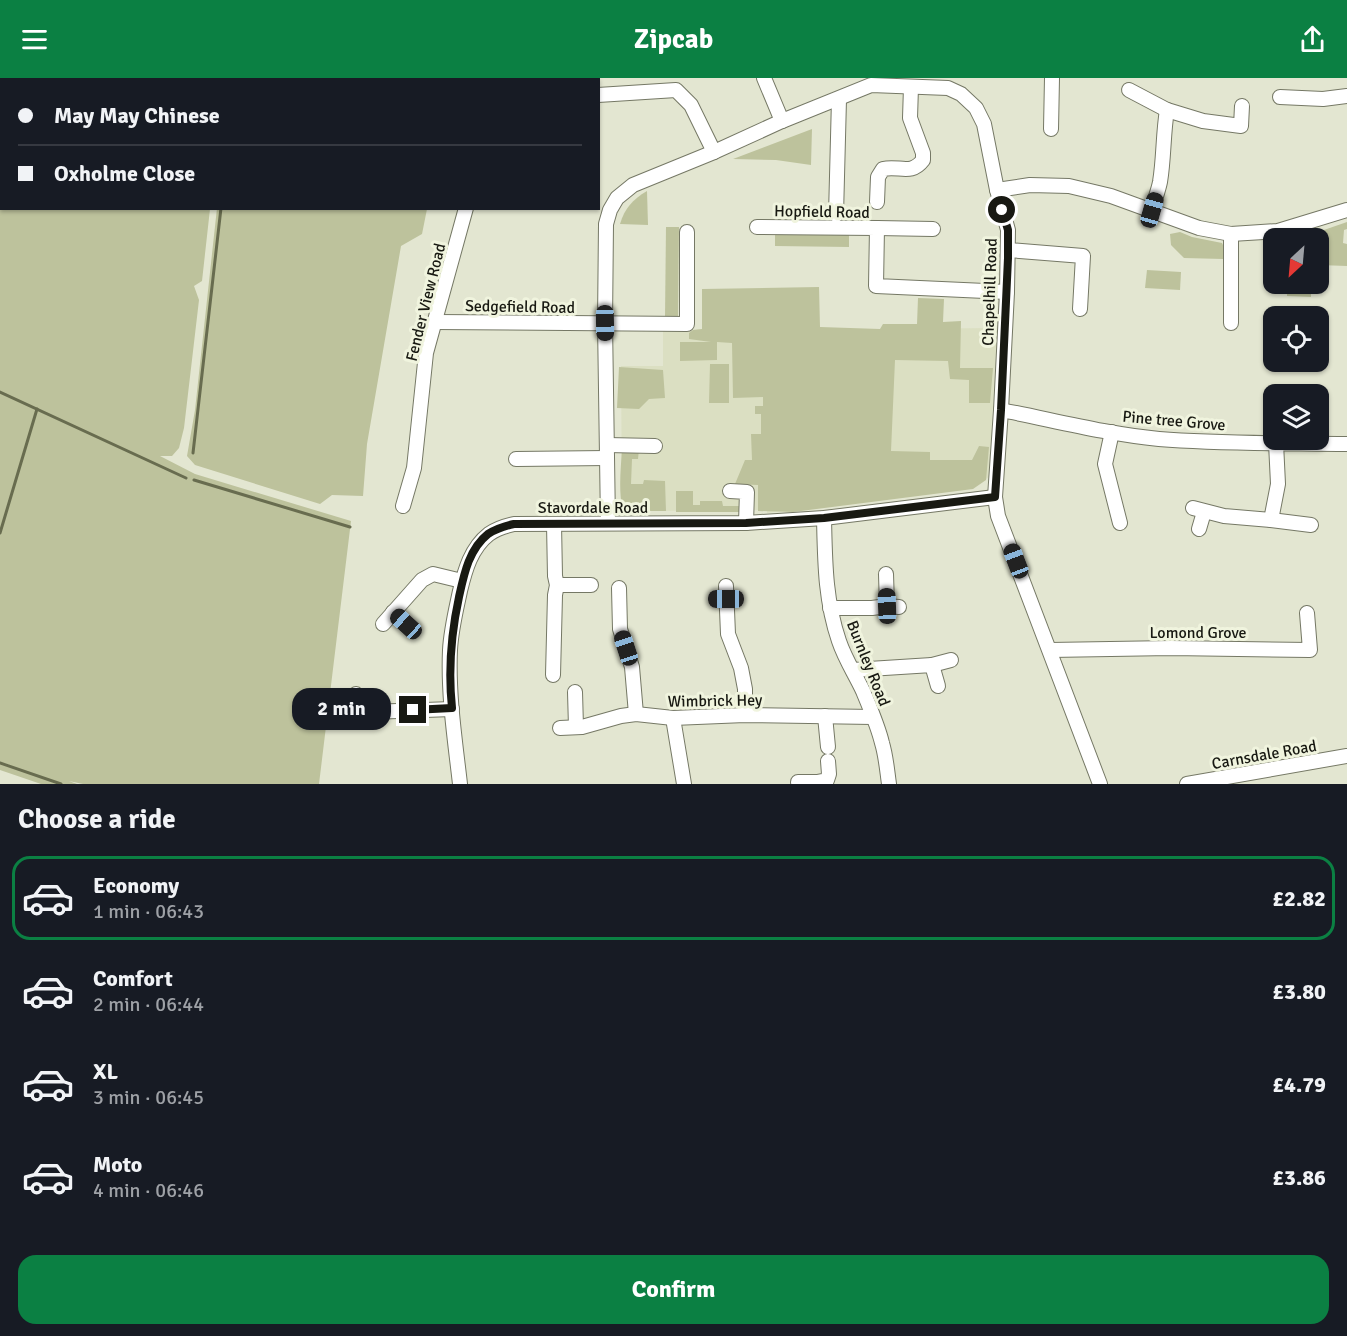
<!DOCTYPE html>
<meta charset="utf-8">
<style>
body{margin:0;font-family:Signika,sans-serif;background:#242831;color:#f1f3f6;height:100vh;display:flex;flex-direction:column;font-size:22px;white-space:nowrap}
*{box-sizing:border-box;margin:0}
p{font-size:20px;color:#9ea1a6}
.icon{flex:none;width:33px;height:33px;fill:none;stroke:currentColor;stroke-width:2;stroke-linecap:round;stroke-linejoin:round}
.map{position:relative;height:706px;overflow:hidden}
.details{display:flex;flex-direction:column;background:#171b24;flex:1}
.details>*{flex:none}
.banner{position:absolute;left:0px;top:0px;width:600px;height:132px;box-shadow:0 2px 4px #0004;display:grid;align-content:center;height:132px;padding:0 18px;background:#171b24}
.needle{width:39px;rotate:206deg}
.fabs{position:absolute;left:1263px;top:150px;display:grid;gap:12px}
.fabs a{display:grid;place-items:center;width:66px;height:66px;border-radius:12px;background:#171b24;box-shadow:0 2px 4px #0004;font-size:30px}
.end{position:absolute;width:27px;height:27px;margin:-14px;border:8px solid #181912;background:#fff;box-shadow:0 0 0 3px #fff}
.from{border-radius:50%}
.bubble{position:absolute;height:42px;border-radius:18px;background:#171b24;box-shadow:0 2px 4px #0004;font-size:20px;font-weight:700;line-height:42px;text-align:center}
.car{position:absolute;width:18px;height:36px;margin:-18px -9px;border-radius:8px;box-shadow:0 0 4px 2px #0007;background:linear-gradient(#222 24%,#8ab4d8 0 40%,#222 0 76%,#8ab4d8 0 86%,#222 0)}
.banner b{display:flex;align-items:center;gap:21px;height:57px;font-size:22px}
.banner b+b{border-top:2px solid #363941}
.banner i{width:15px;height:15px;background:#f1f3f6}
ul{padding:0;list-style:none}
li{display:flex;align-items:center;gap:18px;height:84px;margin:0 12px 9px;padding:0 6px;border:3px solid transparent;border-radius:18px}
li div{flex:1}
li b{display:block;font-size:22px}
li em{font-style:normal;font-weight:700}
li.on{border-color:#0b8043}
li>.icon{width:54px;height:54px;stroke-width:1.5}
h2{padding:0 18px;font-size:27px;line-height:72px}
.cta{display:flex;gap:12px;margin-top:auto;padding:12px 18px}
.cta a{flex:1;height:69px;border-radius:18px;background:#0b8043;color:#fff;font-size:24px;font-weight:700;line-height:69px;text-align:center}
header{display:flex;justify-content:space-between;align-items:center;height:78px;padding:0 18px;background:#0b8043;color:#fff;font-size:27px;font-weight:700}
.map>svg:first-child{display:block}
.built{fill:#dbdfc2}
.green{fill:#bdc29c}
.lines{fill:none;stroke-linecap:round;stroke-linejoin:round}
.stream{stroke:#686c4f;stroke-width:3}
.minor-casing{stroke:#757865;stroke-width:16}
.minor{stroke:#fff;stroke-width:14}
.route{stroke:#181912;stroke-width:8}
.labels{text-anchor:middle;stroke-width:6;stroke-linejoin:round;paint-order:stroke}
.street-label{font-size:16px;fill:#181912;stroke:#f0f4de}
</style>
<header><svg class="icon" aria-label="menu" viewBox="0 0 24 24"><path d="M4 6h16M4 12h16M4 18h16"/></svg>Zipcab<svg class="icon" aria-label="share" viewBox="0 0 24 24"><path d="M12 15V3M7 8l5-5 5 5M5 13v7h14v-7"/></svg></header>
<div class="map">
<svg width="1347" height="706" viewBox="0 0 1347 706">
<rect width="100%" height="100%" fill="#e3e6d1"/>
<polygon class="built" points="997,250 989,399 975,408 767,435 767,432 635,433 622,422 621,288 663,288 663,252 766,251 767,252"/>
<g class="green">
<polygon points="0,0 161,0 159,2 2,2 2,130 210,131 202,203 194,208 199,222 184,350 179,370 172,378 160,378 195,396 351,443 319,706 83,706 69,703 77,706 41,706 0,692"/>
<polygon points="231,0 448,0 445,2 231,1"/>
<polygon points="812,51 811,87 776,82 733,81"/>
<path d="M647 113 648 147 620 146C625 130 632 122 647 113Z"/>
<polygon points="217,130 427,131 422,156 401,168 367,366 363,418 332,417 320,426 195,387 187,378 195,332"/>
<polygon points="1347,144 1347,151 1344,152 1343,165 1347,166 1347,188 1319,187 1318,160 1317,160 1321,153"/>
<polygon points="666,149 679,149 678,239 665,239"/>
<polygon points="775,154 849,155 849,169 775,168"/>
<polygon points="1180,154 1192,159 1222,165 1224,169 1223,181 1184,180 1171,167 1170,156"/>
<polygon points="1147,192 1181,194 1180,212 1145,210"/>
<polygon points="1287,206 1311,206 1311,219 1287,218"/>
<polygon points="819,209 820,249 880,251 883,246 917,246 918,220 944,221 943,244 961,243 960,290 993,290 990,325 969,325 969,302 950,301 948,283 895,282 891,373 930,374 930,382 972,382 979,368 989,369 986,402 973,411 793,434 758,433 758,407 735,406 745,382 752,382 751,356 761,356 761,336 755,336 755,328 763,328 763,319 733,320 732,265 717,264 717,282 680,283 680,264 711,264 689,261 689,255 693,252 702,251 702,211"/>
<polygon points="710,286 729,286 729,325 709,325"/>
<polygon points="619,289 663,292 665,320 649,321 639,331 617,330"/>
<path d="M622 370 639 371 638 381H632L631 406H643L644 402 665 403 666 433H623C618 412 621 391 622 370Z"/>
<polygon points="676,413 693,413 693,427 700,427 700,423 722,423 723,428 741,428 741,434 676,434"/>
</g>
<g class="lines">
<g class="stream">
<polyline points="231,2 231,0"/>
<polyline points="417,2 417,0"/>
<polyline points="0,314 186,400"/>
<polyline points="193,375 221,130"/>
<polyline points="194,402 350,449"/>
<polyline points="0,455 37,331"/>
<polyline points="0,685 61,706"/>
</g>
<defs>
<g id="minor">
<polyline points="764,0 782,43"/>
<polyline points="1129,12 1167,32 1203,43 1241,48 1242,28"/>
<polyline points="598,17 676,12 691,27 714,74"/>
<polyline points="1280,19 1323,21 1347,18"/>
<polyline points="1051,51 1052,0"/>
<polyline points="997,112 1030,107 1069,108 1111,118 1199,150 1231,156 1278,153 1347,132"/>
<path d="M877 124 878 99 883 91C899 87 911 98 923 82V75L910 40 911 9"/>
<path d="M1152 132C1154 123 1158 114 1160 104 1164 80 1163 56 1167 32"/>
<polyline points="836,137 839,21"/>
<polyline points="757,149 877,150 876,208 1007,214"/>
<polyline points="877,150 933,151"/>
<polyline points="1008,172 1083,178 1080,231"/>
<polyline points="435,244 687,246 687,154"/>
<polyline points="1231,245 1231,156"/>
<path d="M1001 332C1053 342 1106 356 1159 361 1221 366 1285 365 1347 366"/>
<polyline points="1112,354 1105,386 1120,445"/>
<polyline points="607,367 655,368"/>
<polyline points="516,381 607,380"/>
<polyline points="730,413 747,414 746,445"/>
<polyline points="403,428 414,390 426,275 466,130"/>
<polyline points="1193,430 1224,438 1271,442 1278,406 1276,365"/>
<path d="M824 440C825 483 825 522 839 563 845 581 855 596 863 613 870 630 878 648 882 665 886 678 887 692 889 706"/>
<polyline points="1271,442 1311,447"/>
<polyline points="608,445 605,245 606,146 610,132 617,120 633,107 714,74 782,43 871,7 948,10 961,16 976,30 984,46 997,112 1008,152 1007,214 1001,332 995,419 998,438 1100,706"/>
<polyline points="1199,451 1204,434"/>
<polyline points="886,496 887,528"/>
<polyline points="557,507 591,507"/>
<polyline points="726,508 728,556 741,590 745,611 745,637"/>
<polyline points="619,510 620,551 632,589 636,636"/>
<polyline points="830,530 872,530 887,528 899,529"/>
<polyline points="393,534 406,546"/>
<polyline points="383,546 422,502 433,496 462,503"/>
<polyline points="1050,572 1171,570 1310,572 1307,535"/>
<polyline points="932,587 951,582"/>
<polyline points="853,592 932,587 938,608"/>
<polyline points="553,597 555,517 557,507 555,498 554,446"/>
<polyline points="575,614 576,649"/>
<polyline points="355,634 356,616"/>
<polyline points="343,635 452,631"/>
<polyline points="825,638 828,669"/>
<polyline points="673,640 684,706"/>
<polyline points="560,650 582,649 621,638 636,636 673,640 745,637 873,639"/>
<polyline points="798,704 817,704 827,702 829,696 828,683"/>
<path d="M460 706C455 662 448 617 450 572 451 552 456 532 460 513 465 492 471 470 489 456 496 451 505 448 514 446L746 445 824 440 995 419"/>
<polyline points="1187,706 1347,678"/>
</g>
</defs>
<use href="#minor" class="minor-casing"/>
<use href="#minor" class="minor"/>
</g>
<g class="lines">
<path class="route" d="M413 632 452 630C448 592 451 556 459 519 464 496 469 471 488 456 496 451 505 448 514 446L746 445 824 440 995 419 1001 332 1008 180V152L1002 132"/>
</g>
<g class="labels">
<g class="street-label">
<text transform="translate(822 133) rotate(1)" y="6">Hopfield Road</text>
<text transform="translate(989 214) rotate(-88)" y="6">Chapelhill Road</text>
<text transform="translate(425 224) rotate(-76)" y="6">Fender View Road</text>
<text transform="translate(520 228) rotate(1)" y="6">Sedgefield Road</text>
<text transform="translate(1174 342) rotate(5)" y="6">Pine tree Grove</text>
<text x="593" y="435">Stavordale Road</text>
<text x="1198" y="560">Lomond Grove</text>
<text transform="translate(869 585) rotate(68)" y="6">Burnley Road</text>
<text transform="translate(715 622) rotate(-1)" y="6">Wimbrick Hey</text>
<text transform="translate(1264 676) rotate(-10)" y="6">Carnsdale Road</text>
</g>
</g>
</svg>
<div class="fabs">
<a><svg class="needle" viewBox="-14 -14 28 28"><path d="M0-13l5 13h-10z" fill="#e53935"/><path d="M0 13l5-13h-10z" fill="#9ea1a6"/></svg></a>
<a><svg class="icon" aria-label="locate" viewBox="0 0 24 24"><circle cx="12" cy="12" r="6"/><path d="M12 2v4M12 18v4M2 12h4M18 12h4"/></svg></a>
<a><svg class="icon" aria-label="layers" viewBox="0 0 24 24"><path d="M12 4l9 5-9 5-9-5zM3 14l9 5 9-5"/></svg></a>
</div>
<i class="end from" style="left:1002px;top:132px"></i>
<i class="end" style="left:413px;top:632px"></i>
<div class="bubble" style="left:292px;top:610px;width:99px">2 min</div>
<i class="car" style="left:1152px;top:132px;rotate:16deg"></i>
<i class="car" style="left:605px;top:245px;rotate:179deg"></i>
<i class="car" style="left:1016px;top:483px;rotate:339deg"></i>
<i class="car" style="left:726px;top:521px;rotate:270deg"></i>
<i class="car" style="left:887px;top:528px;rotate:358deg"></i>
<i class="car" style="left:406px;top:546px;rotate:312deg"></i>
<i class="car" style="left:626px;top:570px;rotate:342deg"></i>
<div class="banner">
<b><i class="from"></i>May May Chinese</b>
<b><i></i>Oxholme Close</b>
</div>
</div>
<section class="details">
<h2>Choose a ride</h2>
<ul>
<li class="on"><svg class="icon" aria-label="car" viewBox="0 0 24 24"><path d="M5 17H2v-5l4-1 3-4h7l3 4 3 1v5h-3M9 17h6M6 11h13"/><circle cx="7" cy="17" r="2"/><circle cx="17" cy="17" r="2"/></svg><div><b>Economy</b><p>1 min · 06:43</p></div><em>£2.82</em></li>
<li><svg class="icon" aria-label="car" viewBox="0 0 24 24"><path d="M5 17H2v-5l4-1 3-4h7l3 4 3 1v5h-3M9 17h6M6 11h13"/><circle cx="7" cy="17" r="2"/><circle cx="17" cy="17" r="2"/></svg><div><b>Comfort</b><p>2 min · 06:44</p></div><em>£3.80</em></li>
<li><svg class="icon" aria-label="car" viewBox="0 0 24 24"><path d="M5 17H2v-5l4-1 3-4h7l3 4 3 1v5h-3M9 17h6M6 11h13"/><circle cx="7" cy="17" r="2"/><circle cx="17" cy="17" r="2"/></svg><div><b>XL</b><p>3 min · 06:45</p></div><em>£4.79</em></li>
<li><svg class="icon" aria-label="car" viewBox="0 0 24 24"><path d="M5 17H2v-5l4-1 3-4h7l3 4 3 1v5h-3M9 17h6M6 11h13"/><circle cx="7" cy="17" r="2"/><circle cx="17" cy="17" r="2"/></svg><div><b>Moto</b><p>4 min · 06:46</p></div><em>£3.86</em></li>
</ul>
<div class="cta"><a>Confirm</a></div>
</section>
